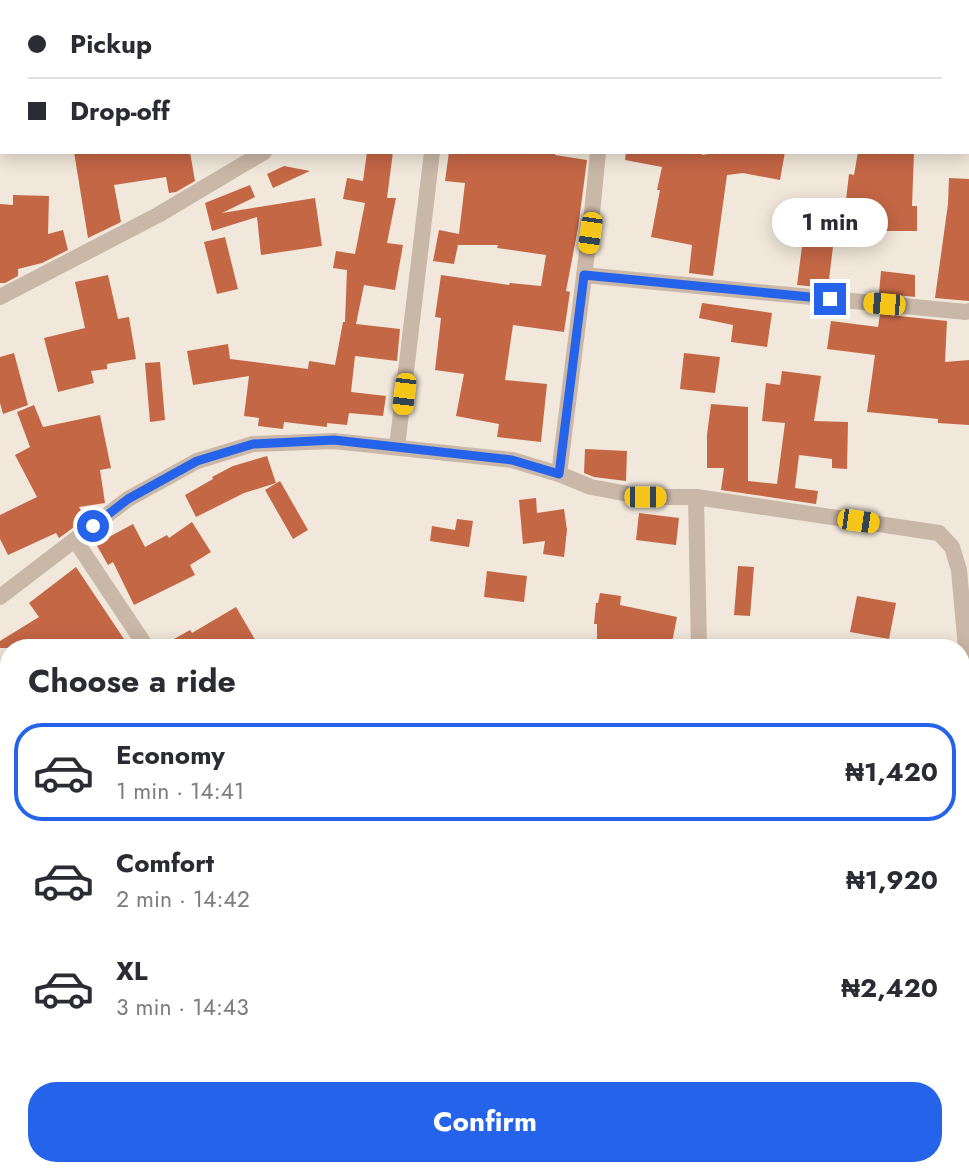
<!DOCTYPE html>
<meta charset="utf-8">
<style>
body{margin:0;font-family:Jost,sans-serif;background:#f7f7f7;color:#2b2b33;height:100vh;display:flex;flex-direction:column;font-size:26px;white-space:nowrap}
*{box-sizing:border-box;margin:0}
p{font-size:23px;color:#7c7c81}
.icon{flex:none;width:38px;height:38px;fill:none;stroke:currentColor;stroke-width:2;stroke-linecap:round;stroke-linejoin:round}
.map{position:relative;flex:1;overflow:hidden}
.panel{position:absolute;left:0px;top:639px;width:970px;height:537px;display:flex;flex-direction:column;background:#fff;border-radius:28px 28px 0 0;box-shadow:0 4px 18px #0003}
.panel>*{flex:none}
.guide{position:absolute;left:0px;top:0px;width:970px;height:154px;box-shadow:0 4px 18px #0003;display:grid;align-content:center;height:154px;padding:0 28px;background:#fff}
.end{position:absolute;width:32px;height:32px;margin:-16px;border:9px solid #2563eb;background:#fff;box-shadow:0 0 0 4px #fff}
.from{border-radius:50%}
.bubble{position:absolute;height:49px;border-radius:24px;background:#fff;box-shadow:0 4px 18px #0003;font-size:23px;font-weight:700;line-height:49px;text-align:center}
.car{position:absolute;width:21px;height:42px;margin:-21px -10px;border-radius:9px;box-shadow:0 0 5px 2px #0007;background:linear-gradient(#f5c518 24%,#345 0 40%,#f5c518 0 76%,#345 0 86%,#f5c518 0)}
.guide b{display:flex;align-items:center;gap:24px;height:66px;font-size:26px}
.guide b+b{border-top:2px solid #e1e1e2}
.guide i{width:18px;height:18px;background:#2b2b33}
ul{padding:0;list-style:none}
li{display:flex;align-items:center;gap:21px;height:98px;margin:0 14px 10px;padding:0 14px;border:4px solid transparent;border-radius:28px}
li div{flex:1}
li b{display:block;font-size:26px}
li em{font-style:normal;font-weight:700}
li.selected{border-color:#2563eb}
li>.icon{width:63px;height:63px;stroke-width:1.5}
h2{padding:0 28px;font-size:32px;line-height:84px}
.primary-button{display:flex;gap:14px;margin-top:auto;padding:14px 28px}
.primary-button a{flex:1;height:80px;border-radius:28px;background:#2563eb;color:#fff;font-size:28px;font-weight:700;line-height:80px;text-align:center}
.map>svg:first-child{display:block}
.building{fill:#c46745}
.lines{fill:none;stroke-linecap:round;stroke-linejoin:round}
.minor{stroke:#c9b7a7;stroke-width:16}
.route{stroke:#2563eb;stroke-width:9}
</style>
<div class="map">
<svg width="969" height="1175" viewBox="0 0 969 1175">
<rect width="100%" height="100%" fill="#f1e7da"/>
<g class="building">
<polygon points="74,152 190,152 195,181 176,192 169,193 166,177 114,185 121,222 88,238"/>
<polygon points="367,152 393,152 387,198 396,198 387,243 403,245 395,290 364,285 356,324 400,329 397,361 355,356 351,392 386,396 383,416 349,413 347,425 327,423 327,427 284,422 283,429 258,426 259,418 244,416 249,376 193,385 187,351 228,344 230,359 308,369 309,361 335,365 343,322 345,322 347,270 333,268 336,251 355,254 365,203 343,199 347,178 363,181"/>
<polygon points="449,152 555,152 555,155 587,160 578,228 566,291 570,292 564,332 513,325 505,380 547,384 541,442 497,437 499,424 456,416 464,374 435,370 441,318 435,317 441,275 509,285 510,283 541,286 546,255 497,248 498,245 458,245 454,264 433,261 439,230 459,234 465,183 445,181"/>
<polygon points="626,152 702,152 702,155 721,152 785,152 780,180 743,173 727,175 713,276 689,273 692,245 651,237 660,190 657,190 662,167 625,160"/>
<polygon points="858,152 914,152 912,206 917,206 917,231 882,231 881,236 835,230 828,288 797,285 804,231 791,229 795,198 840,203 841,200 846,200 849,174 854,175"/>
<polygon points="284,166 310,171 273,188 267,174"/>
<polygon points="949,178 969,179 969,301 935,298 948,204"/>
<polygon points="250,185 255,197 222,213 315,198 322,246 261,255 257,217 212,231 205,203"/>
<polygon points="13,195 49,196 48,234 63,230 68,250 42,263 18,269 18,276 5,283 0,283 0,204 13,205"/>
<polygon points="225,237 238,289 217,294 204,242"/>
<polygon points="881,271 915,275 915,297 879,293"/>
<polygon points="108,275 118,319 129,317 136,359 107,364 107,369 91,371 94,383 58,392 44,338 85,328 75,282"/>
<polygon points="702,303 772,313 767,347 731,342 733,325 699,318"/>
<polygon points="880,314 947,321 945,362 969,360 969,425 938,423 938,419 867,412 875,355 827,349 831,321 878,327"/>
<polygon points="14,353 28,405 3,414 0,403 0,357"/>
<polygon points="684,353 720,357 715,393 680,389"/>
<polygon points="160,362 165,420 150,422 145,363"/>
<polygon points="782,371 821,376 814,421 848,422 847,469 832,468 832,459 799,455 795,488 818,491 816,504 721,490 724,468 707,468 707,435 711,404 748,407 748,481 777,484 785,423 762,421 766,383 780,385"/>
<polygon points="34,405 43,427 100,415 111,468 100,470 105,503 79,507 86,518 66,533 59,538 56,533 8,555 0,539 0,515 37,497 15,455 30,447 17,412"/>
<polygon points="585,449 627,451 626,481 594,477 584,473"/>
<polygon points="267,456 276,483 244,493 196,517 185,495 213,479 212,477 233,466"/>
<polygon points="280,481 308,530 293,539 265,490"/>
<polygon points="536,498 537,513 564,509 567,530 564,557 543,554 545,541 523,544 519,500"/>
<polygon points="639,513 679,518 676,545 636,540"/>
<polygon points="457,519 473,521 469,547 430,541 432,526 455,530"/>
<polygon points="192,522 211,552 190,565 195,575 134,605 113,562 108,565 96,544 133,524 145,547 167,535 169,538"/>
<polygon points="738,566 754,567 750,616 734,615"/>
<polygon points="76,567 130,648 0,648 0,641 39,617 29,603"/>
<polygon points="487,571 527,576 524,602 484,597"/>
<polygon points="600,593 621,596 620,605 677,617 671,648 597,648 597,624 594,624 596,603 598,603"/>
<polygon points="857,596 896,603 889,639 850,632"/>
<polygon points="236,607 260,648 158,648 190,630 192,633"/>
</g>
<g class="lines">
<g class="minor">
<polyline points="550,0 550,2"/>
<polyline points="810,0 810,2"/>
<polyline points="47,2 47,0"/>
<polyline points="268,2 268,0"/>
<polyline points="673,2 682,0"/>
<polyline points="0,141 2,140"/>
<polyline points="584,275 966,312 969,311"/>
<polyline points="0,297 158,215 264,152"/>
<polyline points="397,447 432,152"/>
<polyline points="559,474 592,213 598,152"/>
<polyline points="696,497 699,648"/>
<polyline points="75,540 147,648"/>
<polyline points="0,597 128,499 197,461 253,444 334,441 512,460 559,474 591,487 645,497 696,497 939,533 952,547 959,570 969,682"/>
<polyline points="961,713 969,713"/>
<polyline points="961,928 969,925"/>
<polyline points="0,942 9,943"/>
<polyline points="961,1119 969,1118"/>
<polyline points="0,1153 9,1154"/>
<polyline points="347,1167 348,1175"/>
<polyline points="639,1167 640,1175"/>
</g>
</g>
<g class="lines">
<polyline class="route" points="93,526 128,499 197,461 253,444 334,440 512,460 559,474 584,275 830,299"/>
</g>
</svg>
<i class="end from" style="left:93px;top:526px"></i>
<i class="end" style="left:830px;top:299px"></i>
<div class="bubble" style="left:772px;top:198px;width:116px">1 min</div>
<i class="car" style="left:590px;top:233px;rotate:188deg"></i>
<i class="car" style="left:884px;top:304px;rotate:275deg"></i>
<i class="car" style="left:404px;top:394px;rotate:187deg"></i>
<i class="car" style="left:645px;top:497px;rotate:90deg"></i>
<i class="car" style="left:858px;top:521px;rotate:98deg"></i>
<div class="guide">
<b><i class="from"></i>Pickup</b>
<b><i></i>Drop-off</b>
</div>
<section class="panel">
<h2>Choose a ride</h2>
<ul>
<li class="selected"><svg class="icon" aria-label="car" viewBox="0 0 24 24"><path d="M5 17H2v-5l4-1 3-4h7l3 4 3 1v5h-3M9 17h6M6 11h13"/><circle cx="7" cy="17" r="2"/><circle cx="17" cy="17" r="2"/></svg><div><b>Economy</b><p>1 min · 14:41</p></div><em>₦1,420</em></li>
<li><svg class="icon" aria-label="car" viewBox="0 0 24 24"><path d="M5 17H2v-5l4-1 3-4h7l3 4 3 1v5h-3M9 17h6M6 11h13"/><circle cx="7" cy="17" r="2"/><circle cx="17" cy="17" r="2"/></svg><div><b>Comfort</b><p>2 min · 14:42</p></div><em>₦1,920</em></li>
<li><svg class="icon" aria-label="car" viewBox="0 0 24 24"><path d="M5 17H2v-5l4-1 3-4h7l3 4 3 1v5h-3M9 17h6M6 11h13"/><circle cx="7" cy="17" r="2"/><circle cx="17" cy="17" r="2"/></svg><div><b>XL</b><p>3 min · 14:43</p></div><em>₦2,420</em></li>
</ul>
<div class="primary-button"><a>Confirm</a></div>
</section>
</div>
